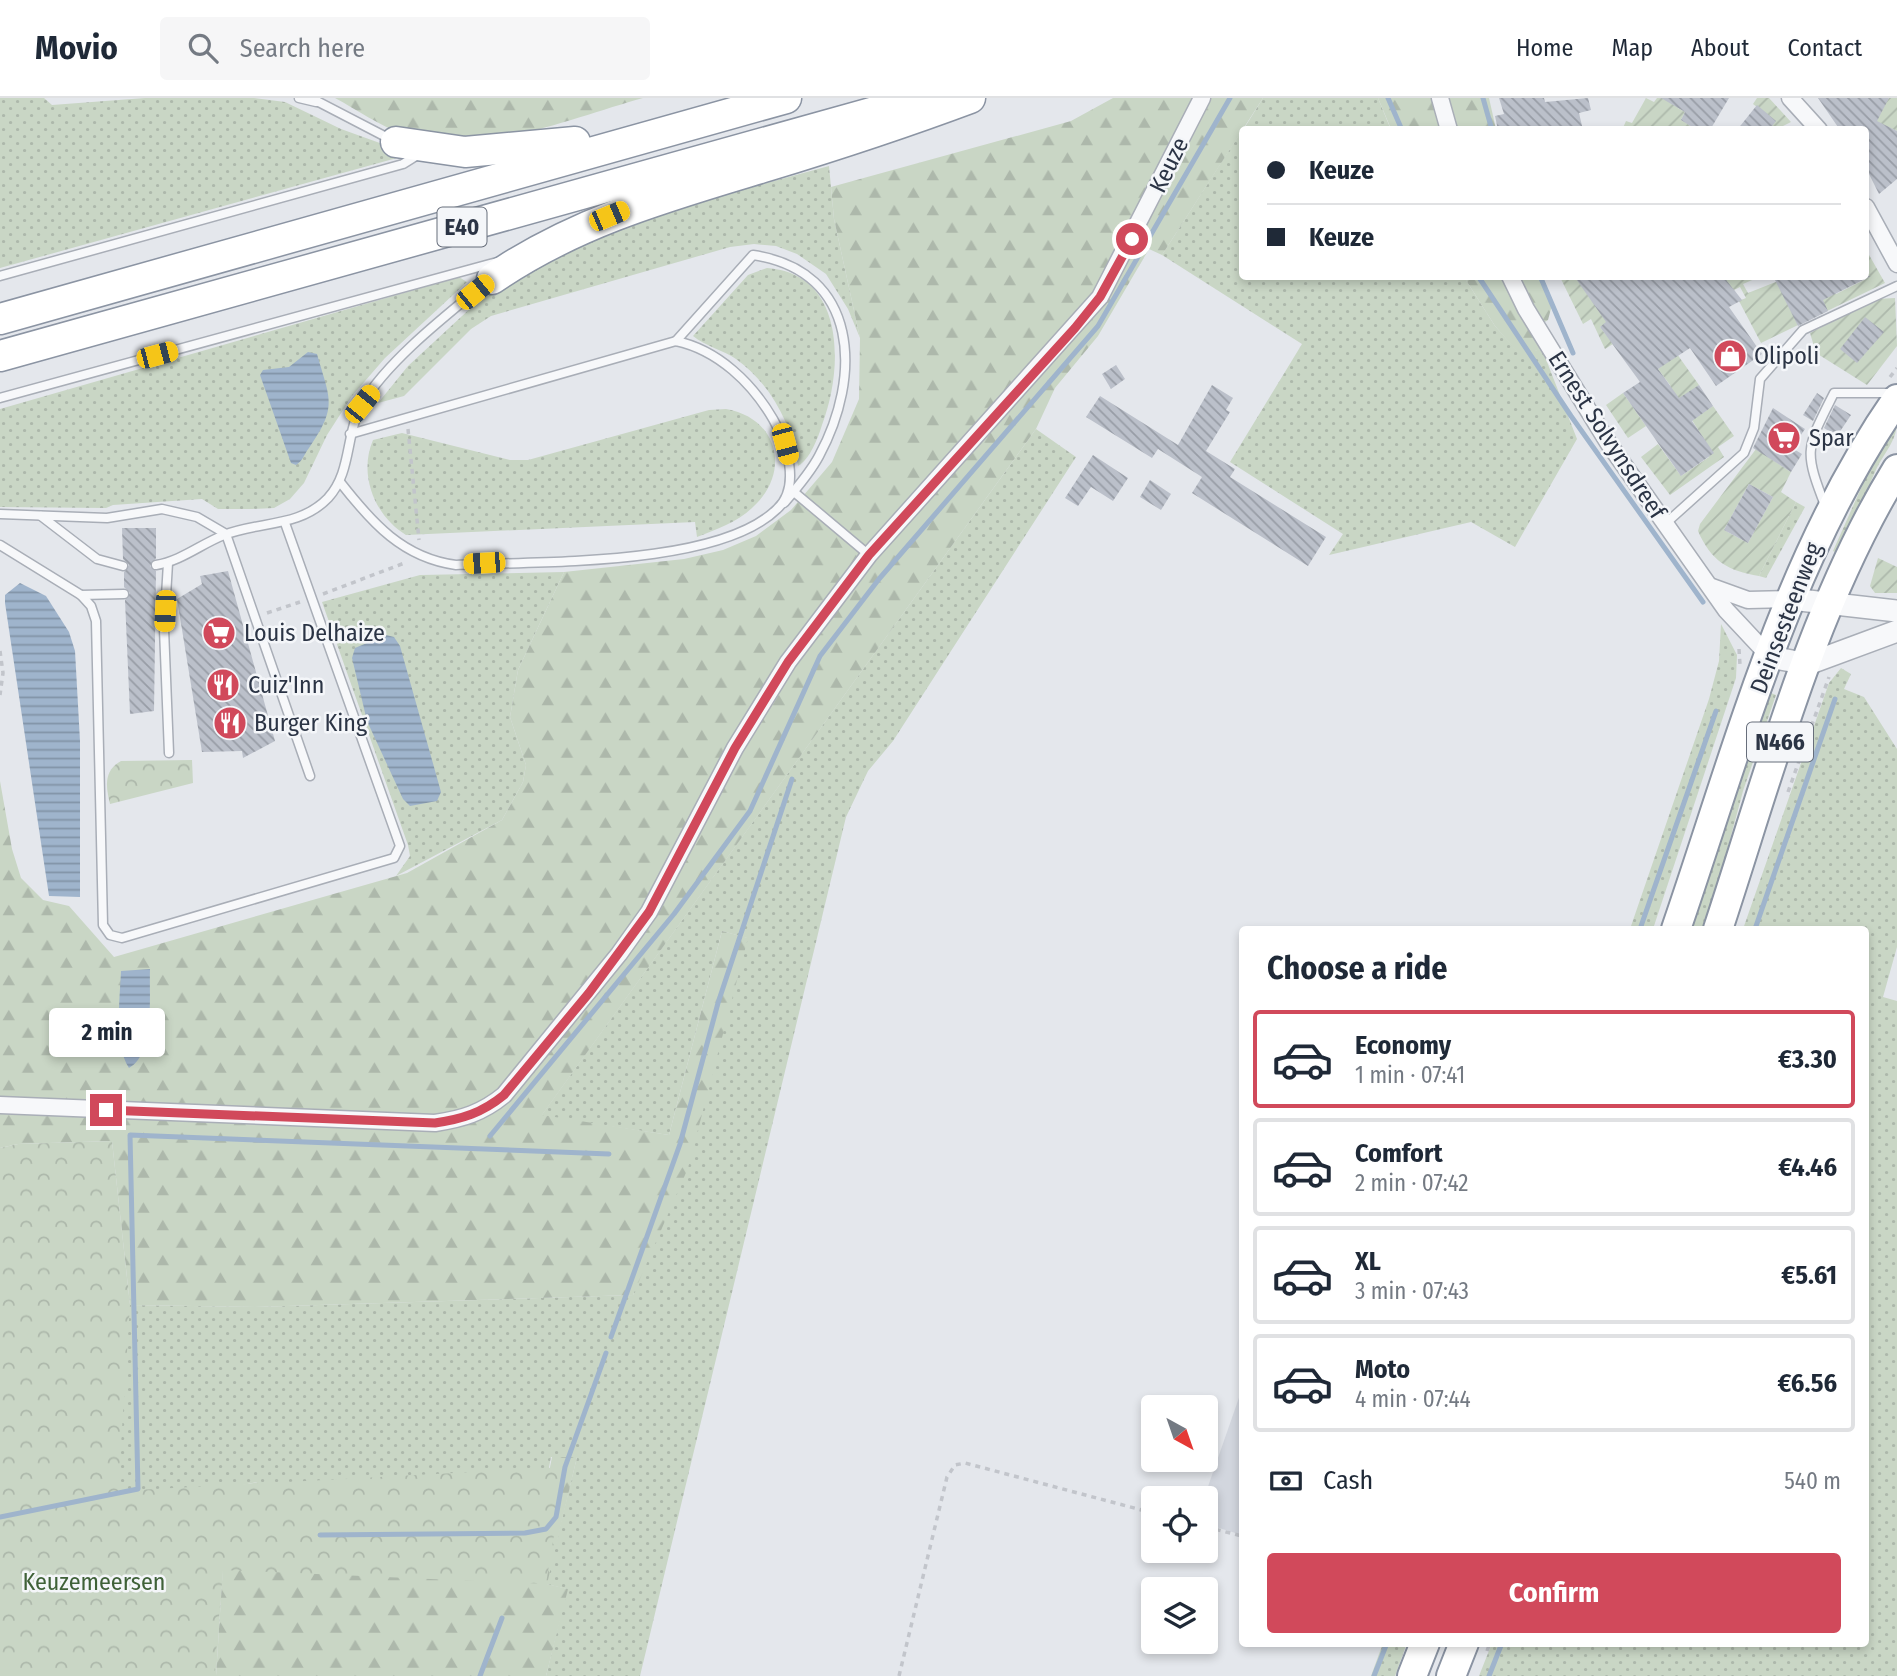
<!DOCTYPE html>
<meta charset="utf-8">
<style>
body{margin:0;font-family:"Fira Sans Condensed",sans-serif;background:#f6f6f7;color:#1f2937;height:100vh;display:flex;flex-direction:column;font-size:26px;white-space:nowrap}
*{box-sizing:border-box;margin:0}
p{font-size:23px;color:#747a83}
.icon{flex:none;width:38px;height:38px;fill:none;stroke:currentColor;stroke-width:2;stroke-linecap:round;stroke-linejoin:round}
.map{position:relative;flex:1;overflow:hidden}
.sheet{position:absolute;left:1239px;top:828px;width:630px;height:721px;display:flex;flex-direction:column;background:#fff;border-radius:7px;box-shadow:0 4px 10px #0003}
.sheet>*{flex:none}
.top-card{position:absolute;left:1239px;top:28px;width:630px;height:154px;border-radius:7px;box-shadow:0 4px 10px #0003;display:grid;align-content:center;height:154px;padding:0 28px;background:#fff}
.needle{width:46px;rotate:140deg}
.controls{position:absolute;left:1141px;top:1297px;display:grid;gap:14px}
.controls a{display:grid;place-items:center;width:77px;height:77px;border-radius:7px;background:#fff;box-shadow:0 4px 10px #0003;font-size:35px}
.end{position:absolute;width:32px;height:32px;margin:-16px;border:9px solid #d1495b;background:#fff;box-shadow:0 0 0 4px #fff}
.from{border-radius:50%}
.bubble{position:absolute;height:49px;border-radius:7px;background:#fff;box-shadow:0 4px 10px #0003;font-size:23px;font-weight:700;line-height:49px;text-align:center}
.car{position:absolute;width:21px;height:42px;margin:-21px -10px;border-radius:9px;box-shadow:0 0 5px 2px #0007;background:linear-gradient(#f5c518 24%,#345 0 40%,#f5c518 0 76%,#345 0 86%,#f5c518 0)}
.top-card b{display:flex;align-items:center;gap:24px;height:66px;font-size:26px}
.top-card b+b{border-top:2px solid #e0e1e3}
.top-card i{width:18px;height:18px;background:#1f2937}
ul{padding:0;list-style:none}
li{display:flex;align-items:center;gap:21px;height:98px;margin:0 14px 10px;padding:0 14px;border:4px solid #e0e1e3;border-radius:7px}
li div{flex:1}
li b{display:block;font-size:26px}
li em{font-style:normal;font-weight:700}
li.on{border-color:#d1495b}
li>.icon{width:63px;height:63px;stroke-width:1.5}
h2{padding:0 28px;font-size:32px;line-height:84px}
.pay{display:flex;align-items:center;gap:18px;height:77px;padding:0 28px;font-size:26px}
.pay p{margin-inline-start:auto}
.primary-button{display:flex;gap:14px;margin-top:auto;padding:14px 28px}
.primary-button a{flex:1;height:80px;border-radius:7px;background:#d1495b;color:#fff;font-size:28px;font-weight:700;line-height:80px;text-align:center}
header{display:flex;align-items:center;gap:42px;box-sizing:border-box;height:98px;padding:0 35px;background:#fff;border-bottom:2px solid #e0e1e3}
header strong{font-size:33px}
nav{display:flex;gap:38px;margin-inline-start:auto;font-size:24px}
.search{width:490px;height:63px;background:#f6f6f7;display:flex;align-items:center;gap:18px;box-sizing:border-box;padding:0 24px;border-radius:7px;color:#747a83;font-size:26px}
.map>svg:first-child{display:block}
.built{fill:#d2d6de}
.grass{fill:url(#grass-dots)}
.forest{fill:url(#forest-firs)}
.park{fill:url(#park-crowns)}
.garden{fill:url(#garden-furrows);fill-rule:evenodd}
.water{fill:url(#water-rules)}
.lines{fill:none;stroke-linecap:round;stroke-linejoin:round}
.stream{stroke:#9fb4cc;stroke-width:5}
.building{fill:url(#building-back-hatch)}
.service-casing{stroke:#a9aeb7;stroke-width:11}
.minor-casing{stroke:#a9aeb7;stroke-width:19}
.tertiary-casing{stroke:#a9aeb7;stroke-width:24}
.trunk-casing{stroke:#8b94a3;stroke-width:32}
.motorway-casing{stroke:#8b94a3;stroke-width:33}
.path{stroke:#c2c5cb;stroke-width:3.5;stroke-dasharray:5 5;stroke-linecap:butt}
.service{stroke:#f7f8fa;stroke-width:8}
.minor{stroke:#f7f8fa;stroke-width:16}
.tertiary{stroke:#f7f8fa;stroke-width:21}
.trunk{stroke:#fff;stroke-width:28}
.motorway{stroke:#fff;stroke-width:30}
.route{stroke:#d1495b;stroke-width:9}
.labels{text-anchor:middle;stroke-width:5;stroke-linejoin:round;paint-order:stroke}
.shield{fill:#f4f6f9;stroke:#676e7b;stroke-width:2}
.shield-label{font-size:23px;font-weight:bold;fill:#2b3445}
.street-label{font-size:24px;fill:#2b3445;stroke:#f4f6f9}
.poi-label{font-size:24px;fill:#2b3445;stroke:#f4f6f9;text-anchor:start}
.park-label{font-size:24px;fill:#3f6138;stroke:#f4f6f9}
</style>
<header>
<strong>Movio</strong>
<div class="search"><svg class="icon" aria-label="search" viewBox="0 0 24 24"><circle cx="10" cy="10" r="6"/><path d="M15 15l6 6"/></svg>Search here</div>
<nav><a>Home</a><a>Map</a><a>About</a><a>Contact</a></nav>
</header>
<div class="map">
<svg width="1897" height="1578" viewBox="0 0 1897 1578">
<defs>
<pattern id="grass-dots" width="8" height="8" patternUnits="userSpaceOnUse" patternTransform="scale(1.75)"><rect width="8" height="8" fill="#c9d6c5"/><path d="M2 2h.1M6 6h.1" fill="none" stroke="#adb8ab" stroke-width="1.8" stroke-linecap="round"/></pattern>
<pattern id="forest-firs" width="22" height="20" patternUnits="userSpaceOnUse" patternTransform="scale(1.75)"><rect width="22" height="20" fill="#c9d6c5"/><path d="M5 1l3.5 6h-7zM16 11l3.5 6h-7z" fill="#adb8ab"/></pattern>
<pattern id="park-crowns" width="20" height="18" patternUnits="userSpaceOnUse" patternTransform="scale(1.75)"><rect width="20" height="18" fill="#c9d6c5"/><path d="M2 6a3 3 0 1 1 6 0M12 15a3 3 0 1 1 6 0" fill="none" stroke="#adb8ab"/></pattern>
<pattern id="garden-furrows" width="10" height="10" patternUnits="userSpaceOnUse" patternTransform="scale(1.75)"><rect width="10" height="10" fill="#c9d6c5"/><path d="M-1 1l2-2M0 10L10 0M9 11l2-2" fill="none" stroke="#adb8ab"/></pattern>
<pattern id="water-rules" width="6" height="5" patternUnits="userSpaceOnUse" patternTransform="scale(1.75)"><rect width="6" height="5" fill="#9fb4cc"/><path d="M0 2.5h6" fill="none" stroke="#8293a7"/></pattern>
<pattern id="building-back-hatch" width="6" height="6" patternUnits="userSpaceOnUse" patternTransform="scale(1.75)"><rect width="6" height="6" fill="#bbc0ca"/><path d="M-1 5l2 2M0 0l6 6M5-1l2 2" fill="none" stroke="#989da6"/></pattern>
</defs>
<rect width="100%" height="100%" fill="#e4e7ec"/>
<polygon class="built" points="1242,1291 1242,1437 1206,1426 1204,1400"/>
<g class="grass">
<polygon points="0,0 44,0 52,7 145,0 254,0 285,4 341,31 402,53 404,58 0,170"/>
<polygon points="1263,0 1378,0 1391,32 1243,32"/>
<polygon points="1242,32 1242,178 1464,179 1495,228 1520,256 1542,251 1577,341 1515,449 1471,424 1329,457 1343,436 1230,364 1302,246 1162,157"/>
<polygon points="829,68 834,121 860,240 848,211 826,176 797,156 776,148 754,146 730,149 491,218 471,231 404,298 378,305 408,268 475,206 520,177 628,123"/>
<path d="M767 170C847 176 843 272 822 327 818 340 810 361 798 368 792 327 771 286 736 261 723 252 705 248 693 238L748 177Z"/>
<polygon points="459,179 467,184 385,260 352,298 327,337 304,385 290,401 274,410 252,411 218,411 202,401 113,407 106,410 0,409 0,311"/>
<path d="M726 311C778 320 791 373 754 408 739 424 717 431 697 439L695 424 406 437C375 418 358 377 373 342L402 335 510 362H528L709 312Z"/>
<path d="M1897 324C1897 343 1883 356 1875 374 1863 401 1852 428 1839 456L1833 453 1870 370Z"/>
<polygon points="1036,331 1076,359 893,643 868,673 846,719 640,1578 546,1578 567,1491 546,1486 577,1359 551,1359 528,1480 252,1471 257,1384 228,1390 216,1578 0,1578 0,1050 130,1207 255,1209 633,1197 747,840 722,833 669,1037 541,1018"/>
<polygon points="1796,404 1805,409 1766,480 1759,478"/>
<polygon points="564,474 518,572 510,619 526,667 523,684 502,722 396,778 410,758 408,747 322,504 420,477"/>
<polygon points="1721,526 1737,557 1736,580 1653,831 1630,831 1709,601 1719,563"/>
<polygon points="1841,570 1851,576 1844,591 1864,599 1897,651 1897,849 1883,899 1897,903 1897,1578 1479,1578 1492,1545 1866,1545 1866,831 1743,831 1829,585"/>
<polygon points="1771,595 1776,597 1743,693 1706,831 1688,831"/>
<polygon points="1383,1545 1407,1545 1395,1578 1371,1578"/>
</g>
<g class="forest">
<path d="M335 0H643C574 19 471 63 402 36 379 27 357 12 335 0Z"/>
<polygon points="1113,0 1263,0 1162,157 1149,151 1098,238 1055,290 1036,331 542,1017 669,1037 722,833 748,840 688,1070 633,1197 255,1209 130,1207 112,1043 18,1046 0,1050 0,683 12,751 21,780 43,802 69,808 114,859 407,775 502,722 523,684 526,667 510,619 518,572 564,474 684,461 723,452 756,438 791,412 832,364 859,301 860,240 834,121 831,89 1071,23"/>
<polygon points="1378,0 1489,0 1496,31 1391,31"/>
<polygon points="1464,179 1543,179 1552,207 1548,222 1531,233 1542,251 1520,257 1495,228"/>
<polygon points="552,1359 577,1359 547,1486 568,1491 546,1578 216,1578 228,1390 258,1384 252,1470 528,1480"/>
</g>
<g class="park">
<path d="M192 662 193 685 110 706C106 689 103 673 121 663Z"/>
<polygon points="112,1043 130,1207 118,1393 565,1369 546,1486 223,1472 214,1578 0,1578 0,1050 18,1046"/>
</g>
<g class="garden">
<polygon points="1646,0 1654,4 1657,0 1684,0 1678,10 1685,14 1681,22 1693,29 1691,32 1622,32 1626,23 1632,25"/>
<polygon points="1757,0 1769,0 1791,24 1777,31 1769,31 1775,23 1753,6"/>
<polygon points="1889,0 1897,0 1897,33 1879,25 1866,37 1866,32"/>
<polygon points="1868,155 1885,185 1761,245 1739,203 1746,200 1740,189 1734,192 1723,179 1759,179 1743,186 1748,195 1788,179 1833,190 1836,196 1866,181 1866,156"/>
<polygon points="1560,179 1650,179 1663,200 1600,229 1613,246 1605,251 1591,221 1583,226"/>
<polygon points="1895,200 1897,248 1867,287 1816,255 1810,235 1876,201"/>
<polygon points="1677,256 1699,287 1675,308 1670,287 1658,271"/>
<polygon points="1623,295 1646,328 1628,340 1606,307"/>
<polygon points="1713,308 1734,338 1718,349 1724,359 1670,397 1641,359 1658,346 1681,378 1709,359 1702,338 1692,322"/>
<path d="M1756 351 1791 374 1781 394 1796 404 1759 478C1728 473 1711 463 1698 433L1700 426ZM1749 386 1773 399 1748 445 1724 432Z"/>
<polygon points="1878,460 1897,469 1897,495 1875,495 1870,488"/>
</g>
<g class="water">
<path d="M308 254 317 256C330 302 338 308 309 350 304 356 303 363 296 367L291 365 260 277 263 272 289 269Z"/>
<polygon points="20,485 46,498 69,534 75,553 80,643 80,799 49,798 5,505 5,497"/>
<polygon points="386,537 394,539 400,548 441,694 437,703 410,708 403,701 367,623 352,560 355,550"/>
<path d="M150 871C149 897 155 956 129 970 114 948 120 898 121 873Z"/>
</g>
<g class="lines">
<g class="stream">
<polyline points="1388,0 1402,32"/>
<polyline points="1483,0 1492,32"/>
<polyline points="1478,178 1571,318 1703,504"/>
<polyline points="1540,178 1573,255"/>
<polyline points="1640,831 1716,613"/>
<polyline points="1755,831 1835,601"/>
<polyline points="490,1038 674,816 750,713 820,558 879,481 1098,228 1230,0"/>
<polyline points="611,1239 680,1046 718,905 792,681"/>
<polyline points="0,1419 138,1391 130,1037 609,1056"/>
<polyline points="320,1437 525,1435 546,1431 556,1419 565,1369 606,1255"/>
<polyline points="480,1578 502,1520"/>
<polyline points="1374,1578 1387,1545"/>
<polyline points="1489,1578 1502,1545"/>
</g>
</g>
<g class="building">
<polygon points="1499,0 1544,0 1545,4 1588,0 1591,12 1579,15 1583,32 1498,32 1495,18 1504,16"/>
<polygon points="1661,0 1729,0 1710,32 1697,32 1681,22 1685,14"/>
<polygon points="1818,0 1889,0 1877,23 1897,33 1897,81 1879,96 1866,70 1866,32 1840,32"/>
<polygon points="1757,7 1776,23 1769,32 1737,32"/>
<polygon points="1574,178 1723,178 1742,202 1729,209 1762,256 1716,288 1690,250 1658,271 1679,300 1699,287 1713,308 1692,323 1714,355 1681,378 1623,295 1640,284 1600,229 1606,224"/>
<polygon points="1773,178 1871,178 1823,202 1828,213 1798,228"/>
<polygon points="1865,219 1884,234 1857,265 1840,251"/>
<polygon points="1116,267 1125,281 1111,291 1102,276"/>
<polygon points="1212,287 1233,300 1226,312 1230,314 1206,353 1235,371 1230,379 1326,439 1308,468 1192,395 1202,379 1158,351 1152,360 1086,319 1100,298 1178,347"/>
<polygon points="1817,295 1824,300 1813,323 1803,317"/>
<polygon points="1835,307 1851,317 1837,338 1824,330"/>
<polygon points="1773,310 1805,331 1792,350 1802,356 1791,374 1753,350"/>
<polygon points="1093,357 1128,380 1113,403 1091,389 1078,408 1065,400"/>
<polygon points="1150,382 1171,396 1161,412 1140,399"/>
<polygon points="1749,386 1773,399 1748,445 1724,432"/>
<polygon points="122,430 156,430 156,460 150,468 156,473 154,613 130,616 125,502 130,495 124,489 124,474 129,467 123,461"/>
<polygon points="228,473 275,643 243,660 242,653 202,654 177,501 202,486 200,478"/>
</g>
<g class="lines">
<defs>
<g id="service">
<polyline points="299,0 316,4"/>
<polyline points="311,0 390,41"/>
<polyline points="0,178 403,66 419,56"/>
<path d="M676 243 753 157C860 173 862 279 819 358 810 375 796 391 784 405"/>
<polyline points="0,300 497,164"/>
<path d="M340 384C372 425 403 460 456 467 538 463 718 469 777 411 801 389 787 345 773 321 752 285 718 252 676 243L350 336"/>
<polyline points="794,394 869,457"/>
<path d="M1826 410C1803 351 1806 351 1834 295H1894"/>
<polyline points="0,416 107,420 162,411 197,419 226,436 310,678"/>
<polyline points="41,418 97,461 123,468"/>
<polyline points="1665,426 1744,355 1754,330 1760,281 1803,232 1897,188"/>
<polyline points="0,447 81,497 91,508 96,523 103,827 110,837 122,840 394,760 400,748 285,425"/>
<polyline points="168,465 164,531 169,655"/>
<path d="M156 467C181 463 201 446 224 437 259 423 299 430 328 400 352 374 345 337 362 306 389 261 448 216 488 183"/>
<polyline points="81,497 124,496"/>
</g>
<g id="minor">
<polyline points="1440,0 1449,32"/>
<polyline points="1790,0 1819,32"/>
<polyline points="1866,109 1897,166"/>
<polyline points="1510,178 1526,211 1609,346 1726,512 1770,559"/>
<polyline points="1712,489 1748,502 1791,501"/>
<path d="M0 1007 435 1025C462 1021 482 1015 504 997L619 856 649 814 735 650 788 564 869 457 1100 199 1202 0"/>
</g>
<g id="tertiary">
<polyline points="1791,501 1897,513"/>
<polyline points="1770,559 1808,566 1897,533"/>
</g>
<g id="trunk">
<path d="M1676 831C1738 651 1787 459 1897 301"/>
<path d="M1718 831C1769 677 1812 509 1897 371"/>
<polyline points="1412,1578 1425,1545"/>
<polyline points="1451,1578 1464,1545"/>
</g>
<g id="motorway">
<polyline points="396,44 465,54 575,44"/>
<path d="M492 181C576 123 671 97 767 68 836 47 903 25 970 0"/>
<polyline points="0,221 786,0"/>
<polyline points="0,258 925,0"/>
</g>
</defs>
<use href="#service" class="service-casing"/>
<use href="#minor" class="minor-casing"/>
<use href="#tertiary" class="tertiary-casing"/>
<use href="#trunk" class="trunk-casing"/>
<use href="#motorway" class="motorway-casing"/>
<g class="path">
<polyline points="1890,279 1897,270"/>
<polyline points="408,331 419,442"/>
<polyline points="323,496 407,464"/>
<polyline points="267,515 300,504"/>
<polyline points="1739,551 1740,567"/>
<polyline points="0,553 3,575 0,597"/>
<polyline points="1788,694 1829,579"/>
<polyline points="1206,1429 1242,1438"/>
<polyline points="1487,1553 1490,1545"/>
<polyline points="899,1578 947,1379 955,1367 965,1365 1153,1415"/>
</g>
<use href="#service" class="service"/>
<use href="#minor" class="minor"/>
<use href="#tertiary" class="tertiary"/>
<use href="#trunk" class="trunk"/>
<use href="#motorway" class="motorway"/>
</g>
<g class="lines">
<path class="route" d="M106 1012 435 1025C462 1021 482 1015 504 997L589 895 649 814 735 650 788 564 869 457 1075 230 1100 199 1132 141"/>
</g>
<defs>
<symbol id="shop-disc" viewBox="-11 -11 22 22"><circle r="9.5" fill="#d1495b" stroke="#f4f6f9"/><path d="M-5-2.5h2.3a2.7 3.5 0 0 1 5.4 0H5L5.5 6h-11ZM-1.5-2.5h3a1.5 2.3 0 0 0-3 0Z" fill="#fff"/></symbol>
<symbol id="supermarket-disc" viewBox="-11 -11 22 22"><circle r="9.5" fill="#d1495b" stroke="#f4f6f9"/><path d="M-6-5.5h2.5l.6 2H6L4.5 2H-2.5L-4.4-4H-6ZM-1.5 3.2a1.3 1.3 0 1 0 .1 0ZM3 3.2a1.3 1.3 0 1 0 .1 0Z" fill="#fff"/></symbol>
<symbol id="restaurant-disc" viewBox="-11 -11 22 22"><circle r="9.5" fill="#d1495b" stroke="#f4f6f9"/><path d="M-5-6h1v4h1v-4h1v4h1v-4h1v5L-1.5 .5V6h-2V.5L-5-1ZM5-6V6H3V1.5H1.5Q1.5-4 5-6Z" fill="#fff"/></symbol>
</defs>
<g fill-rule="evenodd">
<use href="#shop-disc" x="1711" y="239" width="38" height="38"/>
<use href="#supermarket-disc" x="1765" y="321" width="38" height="38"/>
<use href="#supermarket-disc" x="200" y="516" width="38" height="38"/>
<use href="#restaurant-disc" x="204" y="568" width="38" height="38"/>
<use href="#restaurant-disc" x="211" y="606" width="38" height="38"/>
</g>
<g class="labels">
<g class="shield">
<rect x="437.5" y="109.5" width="49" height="39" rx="5"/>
<rect x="1747" y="624.5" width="66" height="39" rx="5"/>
</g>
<g class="shield-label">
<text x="462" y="137">E40</text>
<text x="1780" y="652">N466</text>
</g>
<g class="street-label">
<text transform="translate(1169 67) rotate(-64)" y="8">Keuze</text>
<text transform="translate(1607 337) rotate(57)" y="8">Ernest Solvynsdreef</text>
<text transform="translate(1786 520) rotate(-69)" y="8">Deinsesteenweg</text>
</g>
<g class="poi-label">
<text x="1754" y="266">Olipoli</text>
<text x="1809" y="348">Spar</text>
<text x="244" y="543">Louis Delhaize</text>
<text x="248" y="595">Cuiz'Inn</text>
<text x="254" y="633">Burger King</text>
</g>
<g class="park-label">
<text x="94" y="1492">Keuzemeersen</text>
</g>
</g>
</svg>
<div class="controls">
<a><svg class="needle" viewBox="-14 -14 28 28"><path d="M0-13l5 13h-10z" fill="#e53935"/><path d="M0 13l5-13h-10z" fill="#747a83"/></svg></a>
<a><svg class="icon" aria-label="locate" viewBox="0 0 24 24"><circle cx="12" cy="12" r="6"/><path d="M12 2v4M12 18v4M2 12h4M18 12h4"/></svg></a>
<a><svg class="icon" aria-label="layers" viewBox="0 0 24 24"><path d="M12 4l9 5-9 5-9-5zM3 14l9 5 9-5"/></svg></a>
</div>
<i class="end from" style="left:1132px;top:141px"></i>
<i class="end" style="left:106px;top:1012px"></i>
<div class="bubble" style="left:49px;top:910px;width:116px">2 min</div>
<i class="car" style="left:609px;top:118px;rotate:67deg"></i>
<i class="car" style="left:475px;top:194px;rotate:51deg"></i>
<i class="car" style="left:157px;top:257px;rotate:75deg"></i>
<i class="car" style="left:362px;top:306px;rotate:39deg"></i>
<i class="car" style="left:785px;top:346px;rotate:165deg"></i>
<i class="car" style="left:484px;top:465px;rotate:267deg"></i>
<i class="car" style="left:165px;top:513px;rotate:183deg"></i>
<div class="top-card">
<b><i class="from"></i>Keuze</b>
<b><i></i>Keuze</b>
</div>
<section class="sheet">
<h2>Choose a ride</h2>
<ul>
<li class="on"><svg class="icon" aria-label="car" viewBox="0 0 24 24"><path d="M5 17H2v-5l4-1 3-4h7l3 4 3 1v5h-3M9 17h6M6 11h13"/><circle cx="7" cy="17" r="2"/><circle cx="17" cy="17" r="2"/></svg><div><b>Economy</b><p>1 min · 07:41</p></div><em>€3.30</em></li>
<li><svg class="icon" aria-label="car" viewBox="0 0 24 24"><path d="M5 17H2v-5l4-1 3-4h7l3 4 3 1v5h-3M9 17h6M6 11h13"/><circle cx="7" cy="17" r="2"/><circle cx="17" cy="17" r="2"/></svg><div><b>Comfort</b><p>2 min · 07:42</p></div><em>€4.46</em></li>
<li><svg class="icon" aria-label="car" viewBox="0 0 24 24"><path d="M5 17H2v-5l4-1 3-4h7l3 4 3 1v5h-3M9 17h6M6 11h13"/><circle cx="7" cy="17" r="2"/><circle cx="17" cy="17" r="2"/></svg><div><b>XL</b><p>3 min · 07:43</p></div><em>€5.61</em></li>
<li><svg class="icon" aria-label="car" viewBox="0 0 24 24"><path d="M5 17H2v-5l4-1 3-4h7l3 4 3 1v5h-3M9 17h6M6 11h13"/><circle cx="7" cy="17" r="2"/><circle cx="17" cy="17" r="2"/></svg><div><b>Moto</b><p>4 min · 07:44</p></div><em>€6.56</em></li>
</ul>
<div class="pay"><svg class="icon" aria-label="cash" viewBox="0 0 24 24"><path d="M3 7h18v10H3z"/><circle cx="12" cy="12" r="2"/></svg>Cash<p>540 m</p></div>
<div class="primary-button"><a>Confirm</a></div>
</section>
</div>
